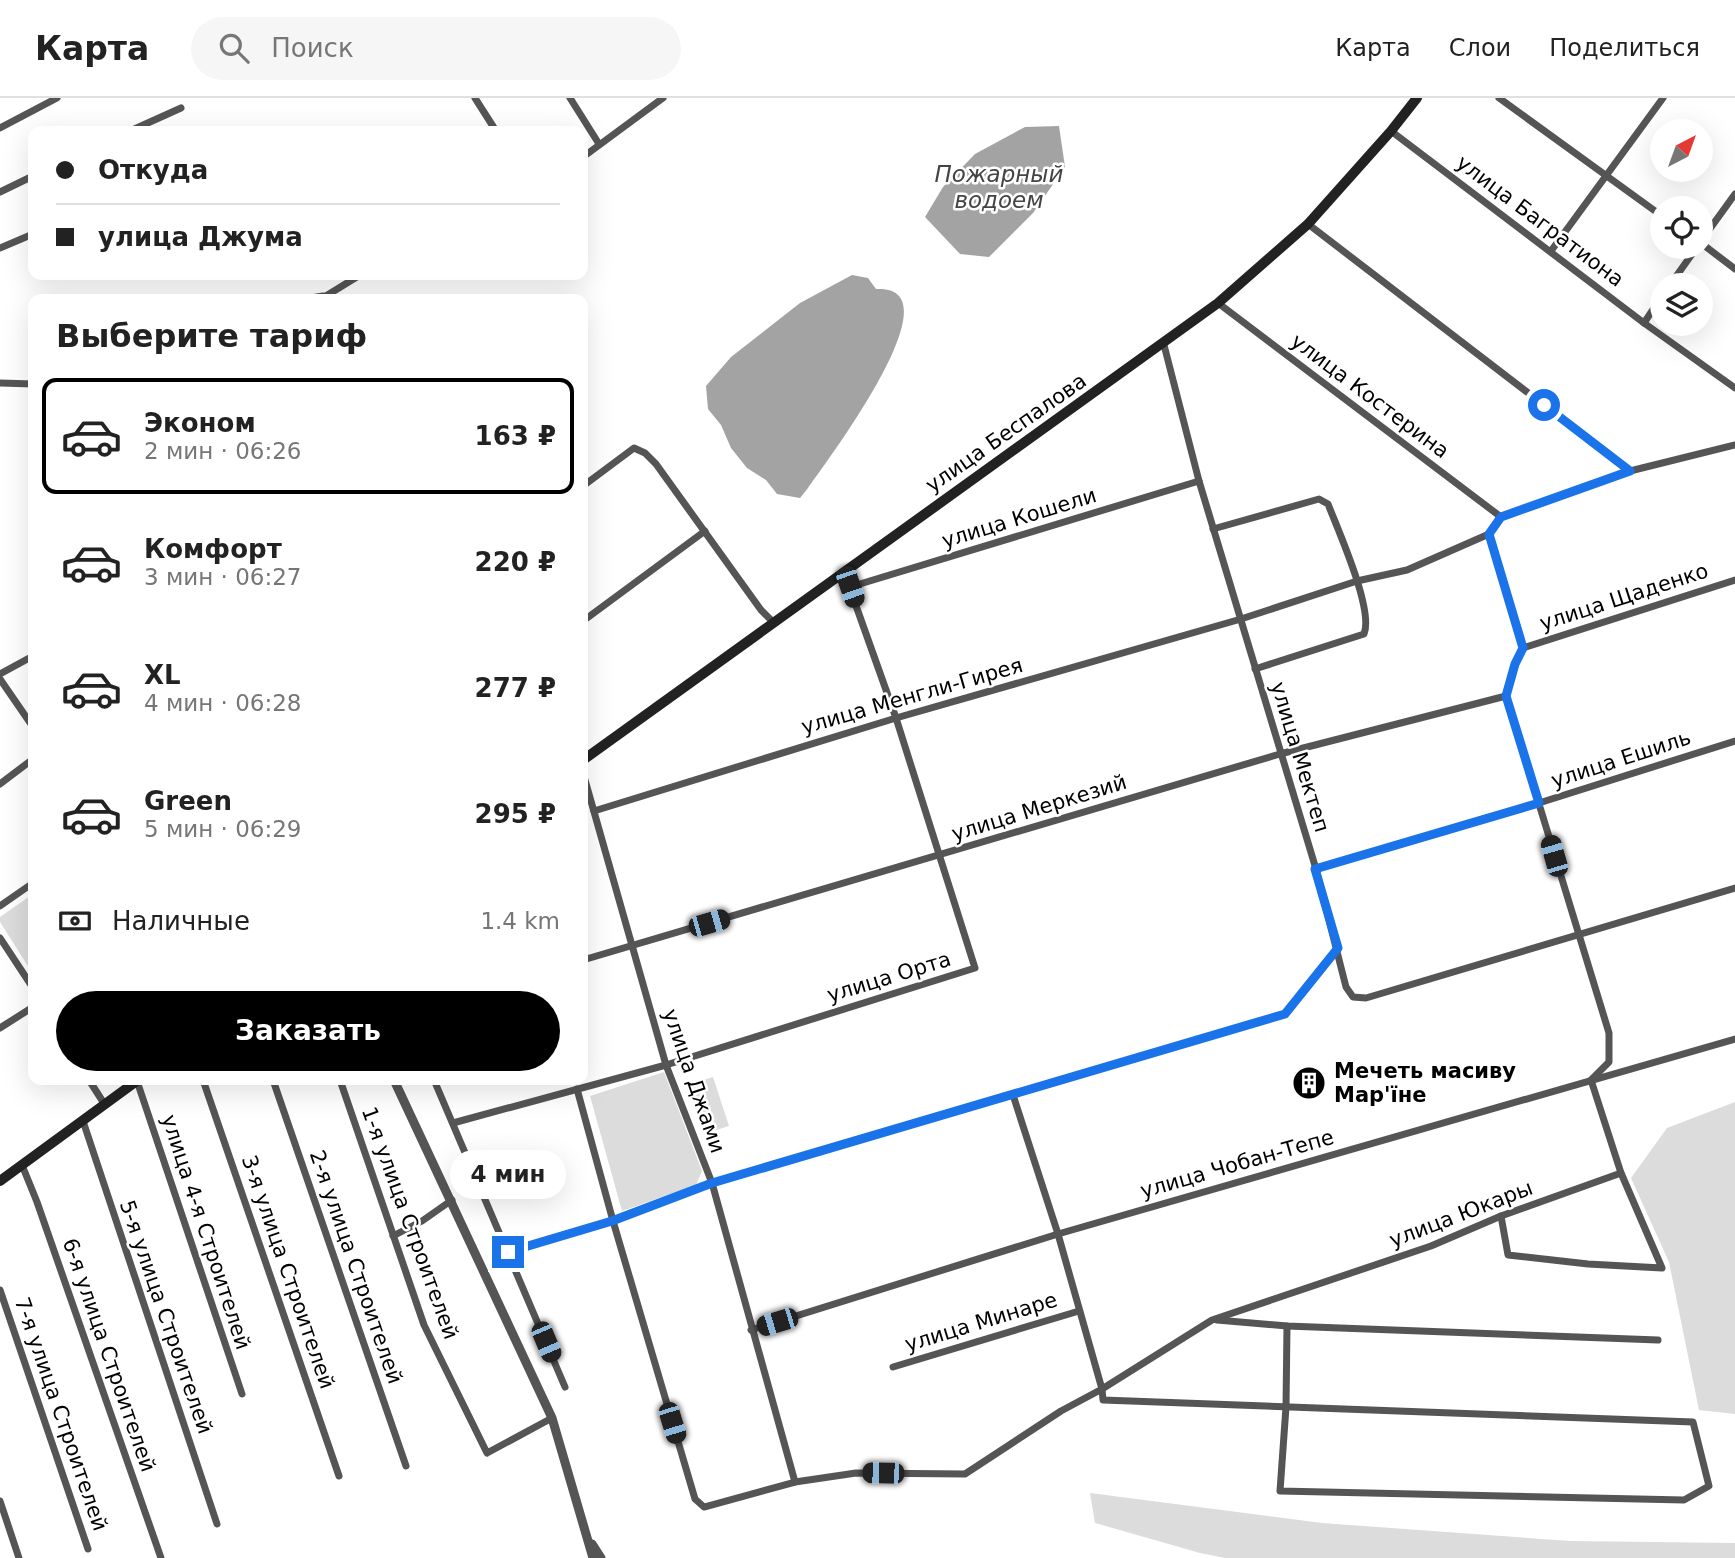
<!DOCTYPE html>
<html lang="ru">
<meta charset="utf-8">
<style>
body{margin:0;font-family:"DejaVu Sans",sans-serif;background:#f6f6f6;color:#222;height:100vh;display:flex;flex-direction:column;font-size:26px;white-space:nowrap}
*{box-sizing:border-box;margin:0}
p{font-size:23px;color:#767676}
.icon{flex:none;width:38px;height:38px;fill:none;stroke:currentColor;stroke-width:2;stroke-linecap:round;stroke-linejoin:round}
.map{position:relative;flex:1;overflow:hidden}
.drawer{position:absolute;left:28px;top:196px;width:560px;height:791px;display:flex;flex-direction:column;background:#fff;border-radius:14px;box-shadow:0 7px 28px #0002}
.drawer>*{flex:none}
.top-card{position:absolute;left:28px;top:28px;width:560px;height:154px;border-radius:14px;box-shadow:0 7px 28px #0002;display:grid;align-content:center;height:154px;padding:0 28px;background:#fff}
.needle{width:46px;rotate:41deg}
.buttons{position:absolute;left:1650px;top:21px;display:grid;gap:14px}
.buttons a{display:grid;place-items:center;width:63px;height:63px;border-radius:50%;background:#fff;box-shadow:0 7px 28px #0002;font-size:35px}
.end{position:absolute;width:32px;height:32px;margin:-16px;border:9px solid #1a73e8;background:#fff;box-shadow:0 0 0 4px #fff}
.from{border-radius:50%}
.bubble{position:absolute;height:49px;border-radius:24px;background:#fff;box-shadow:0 7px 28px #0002;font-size:23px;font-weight:600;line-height:49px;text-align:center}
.car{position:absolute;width:21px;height:42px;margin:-21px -10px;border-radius:9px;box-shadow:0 0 5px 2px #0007;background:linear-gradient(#222 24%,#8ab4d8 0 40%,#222 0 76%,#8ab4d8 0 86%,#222 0)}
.top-card b{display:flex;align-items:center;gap:24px;height:66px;font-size:26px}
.top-card b+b{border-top:2px solid #e0e0e0}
.top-card i{width:18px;height:18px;background:#222}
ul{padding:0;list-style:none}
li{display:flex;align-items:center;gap:21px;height:116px;margin:0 14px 10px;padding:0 14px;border:4px solid transparent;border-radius:14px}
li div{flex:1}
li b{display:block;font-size:26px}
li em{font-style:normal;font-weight:600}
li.active{border-color:#000}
li>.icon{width:63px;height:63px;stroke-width:1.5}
h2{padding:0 28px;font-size:32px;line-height:84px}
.pay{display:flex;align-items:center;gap:18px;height:77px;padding:0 28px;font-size:26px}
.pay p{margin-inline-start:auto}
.action{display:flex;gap:14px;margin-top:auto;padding:14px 28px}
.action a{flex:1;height:80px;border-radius:42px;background:#000;color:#fff;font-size:28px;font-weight:600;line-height:80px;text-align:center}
header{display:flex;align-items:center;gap:42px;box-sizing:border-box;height:98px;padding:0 35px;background:#fff;border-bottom:2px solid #e0e0e0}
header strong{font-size:33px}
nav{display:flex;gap:38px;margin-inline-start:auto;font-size:24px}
.search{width:490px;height:63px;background:#f6f6f6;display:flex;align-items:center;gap:18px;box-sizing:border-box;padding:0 24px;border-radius:38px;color:#767676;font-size:26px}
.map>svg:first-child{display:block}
.green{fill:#dcdcdc}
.water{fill:#a3a3a3}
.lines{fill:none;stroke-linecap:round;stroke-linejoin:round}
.minor{stroke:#555;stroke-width:7}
.tertiary{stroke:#555;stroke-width:9}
.secondary{stroke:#222;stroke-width:10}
.route{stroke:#1a73e8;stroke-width:9}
.labels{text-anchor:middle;stroke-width:5;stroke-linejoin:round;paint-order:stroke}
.street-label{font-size:21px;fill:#000;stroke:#fff}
.poi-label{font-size:21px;font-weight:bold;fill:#000;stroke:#fff;text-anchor:start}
.water-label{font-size:23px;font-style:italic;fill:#444;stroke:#fff}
</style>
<header>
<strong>Карта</strong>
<div class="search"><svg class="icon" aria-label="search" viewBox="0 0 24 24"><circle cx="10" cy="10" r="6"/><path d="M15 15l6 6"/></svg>Поиск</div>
<nav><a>Карта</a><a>Слои</a><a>Поделиться</a></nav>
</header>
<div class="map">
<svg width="1735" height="1460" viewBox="0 0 1735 1460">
<rect width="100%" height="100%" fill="#fff"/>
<g class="green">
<polygon points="33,796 33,876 0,824 0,819"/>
<polygon points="664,974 702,1073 696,1087 622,1113 590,998"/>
<polygon points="713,979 729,1028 707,1035 691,986"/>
<polygon points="1735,1004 1735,1316 1699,1312 1669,1164 1631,1080 1667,1030"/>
<polygon points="1090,1395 1322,1425 1570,1443 1735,1445 1735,1460 1225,1460 1200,1455 1095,1425"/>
</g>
<g class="water">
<polygon points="1059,28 1065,69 1033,115 989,159 960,156 925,119 943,89 975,56 1025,29"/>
<path d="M852 177 868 180 876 191C962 186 823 368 808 390L800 400 777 396 766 382 747 370 731 350 721 327 708 311 706 288 731 259 800 205Z"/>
</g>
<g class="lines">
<g class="minor">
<polyline points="475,0 496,33"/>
<polyline points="570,0 599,46"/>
<polyline points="1499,0 1662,118"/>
<polyline points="0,30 57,0"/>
<polyline points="130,33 181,10"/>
<polyline points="1391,33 1644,225 1735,290"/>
<polyline points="583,59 663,0"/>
<polyline points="0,94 33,78"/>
<polyline points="1308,126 1630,373"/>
<polyline points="1701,143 1735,96"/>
<polyline points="1701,145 1735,171"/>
<polyline points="0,150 33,136"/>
<polyline points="1551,153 1663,0"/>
<polyline points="1670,187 1697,149"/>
<polyline points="305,201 323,198"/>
<polyline points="321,201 360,177"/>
<polyline points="1218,205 1501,419"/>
<polyline points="1644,225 1662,198"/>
<polyline points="1164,247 1199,383 1316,771 1346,889 1353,899 1366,900 1735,790"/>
<polyline points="0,285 33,286"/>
<polyline points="583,388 634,350 645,355 656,366 761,512 774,525"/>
<path d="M1213 431 1319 401 1328 406C1338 432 1374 512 1364 536L1255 571"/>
<polyline points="850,489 1199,383"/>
<polyline points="583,523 705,433"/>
<polyline points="1523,550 1735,482"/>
<polyline points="0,576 33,558"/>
<polyline points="0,581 33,629"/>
<polyline points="583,675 666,967 712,1085 795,1384"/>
<polyline points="0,686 33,661"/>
<polyline points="594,713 896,620 1241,521 1357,483 1407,472 1489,436 1501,419 1630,373 1735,347"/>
<polyline points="1316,771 1539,705 1735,643"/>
<polyline points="0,808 33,785"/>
<polyline points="0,840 33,890"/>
<polyline points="583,862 1280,656 1506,598"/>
<polyline points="0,930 33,909"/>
<polyline points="89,982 105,1007"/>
<polyline points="203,982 339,1378"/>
<polyline points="273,982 406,1368"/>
<polyline points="340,982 424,1227 487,1355 552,1320"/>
<polyline points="434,982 565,1289"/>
<polyline points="137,983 242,1296"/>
<polyline points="577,991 613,1123 695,1401 704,1409 795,1384 856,1375 965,1376 1061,1313 1102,1291 1212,1222 1431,1148 1501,1118 1621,1075 1591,982 1609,964 1609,935 1506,598 1515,566 1523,550 1489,436"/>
<polyline points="1013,997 1058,1136 1102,1291 1103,1302 1693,1324 1709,1388 1684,1402 1280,1393 1286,1309 1287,1228"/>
<polyline points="83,1023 217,1426"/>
<polyline points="453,1025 666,967 975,870 896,620 844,474"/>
<polyline points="22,1067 37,1104 161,1460"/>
<polyline points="1501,1118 1508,1157 1588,1166 1662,1170 1621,1075"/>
<polyline points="393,1138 422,1123 452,1102"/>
<polyline points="508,1154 613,1123 712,1085 1285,916 1338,850"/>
<polyline points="0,1192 88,1451"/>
<polyline points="1217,1222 1287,1228 1658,1242"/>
<polyline points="751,1232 1058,1136 1735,941"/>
<polyline points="893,1269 1079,1213"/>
<polyline points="0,1403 19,1460"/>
</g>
<g class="tertiary">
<polyline points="394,982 552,1320 593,1460"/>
<polyline points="592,1446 601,1460"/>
</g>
<g class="secondary">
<polyline points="583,662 1218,205 1308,126 1391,33 1417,0"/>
<polyline points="0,1083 138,982"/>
</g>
</g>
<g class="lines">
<polyline class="route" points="508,1154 612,1123 712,1085 1285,916 1338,850 1315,771 1539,705 1506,598 1515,566 1523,550 1489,436 1501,419 1630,373 1544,307"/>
</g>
<defs>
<symbol id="building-disc" viewBox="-11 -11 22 22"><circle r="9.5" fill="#000" stroke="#fff"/><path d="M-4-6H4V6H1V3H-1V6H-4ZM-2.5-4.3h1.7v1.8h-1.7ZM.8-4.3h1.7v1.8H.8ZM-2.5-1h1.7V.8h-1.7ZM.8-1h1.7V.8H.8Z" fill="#fff"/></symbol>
</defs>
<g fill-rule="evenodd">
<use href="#building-disc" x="1290" y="966" width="38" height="38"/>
</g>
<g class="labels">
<g class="street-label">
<text transform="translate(1540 123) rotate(37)" y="7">улица Багратиона</text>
<text transform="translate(1370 298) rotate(37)" y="7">улица Костерина</text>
<text transform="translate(1006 335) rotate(-35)" y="7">улица Беспалова</text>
<text transform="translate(1019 420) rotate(-17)" y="7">улица Кошели</text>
<text transform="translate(1624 499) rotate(-18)" y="7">улица Щаденко</text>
<text transform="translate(912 598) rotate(-16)" y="7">улица Менгли-Гирея</text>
<text transform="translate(1300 659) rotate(73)" y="7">улица Мектеп</text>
<text transform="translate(1621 661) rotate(-18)" y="7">улица Ешиль</text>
<text transform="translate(1039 710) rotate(-17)" y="7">улица Меркезий</text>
<text transform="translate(889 879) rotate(-17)" y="7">улица Орта</text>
<text transform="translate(694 983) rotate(71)" y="7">улица Джами</text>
<text transform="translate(1237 1066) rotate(-16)" y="7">улица Чобан-Тепе</text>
<text transform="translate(1461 1116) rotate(-21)" y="7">улица Юкары</text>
<text transform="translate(410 1125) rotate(70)" y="7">1-я улица Строителей</text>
<text transform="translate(206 1134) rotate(72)" y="7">улица 4-я Строителей</text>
<text transform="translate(356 1169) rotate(71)" y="7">2-я улица Строителей</text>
<text transform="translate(288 1174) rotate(71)" y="7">3-я улица Строителей</text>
<text transform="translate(166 1219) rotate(71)" y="7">5-я улица Строителей</text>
<text transform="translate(981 1224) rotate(-17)" y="7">улица Минаре</text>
<text transform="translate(109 1257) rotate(71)" y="7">6-я улица Строителей</text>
<text transform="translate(61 1316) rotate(71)" y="7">7-я улица Строителей</text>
</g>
<g class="poi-label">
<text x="1334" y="980">Мечеть масиву<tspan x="1334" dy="24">Мар'їне</tspan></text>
</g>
<g class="water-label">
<text x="999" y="84">Пожарный<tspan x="999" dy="26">водоем</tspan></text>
</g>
</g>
</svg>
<div class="buttons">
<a><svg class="needle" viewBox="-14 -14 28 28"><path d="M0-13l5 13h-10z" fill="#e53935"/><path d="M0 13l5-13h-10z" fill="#767676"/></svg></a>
<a><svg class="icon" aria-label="locate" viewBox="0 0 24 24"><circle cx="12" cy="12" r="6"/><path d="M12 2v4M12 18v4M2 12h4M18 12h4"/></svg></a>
<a><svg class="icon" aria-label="layers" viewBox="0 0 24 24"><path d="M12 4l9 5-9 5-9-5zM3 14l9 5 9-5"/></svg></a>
</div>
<i class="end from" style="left:1544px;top:307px"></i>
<i class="end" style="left:508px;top:1154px"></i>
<div class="bubble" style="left:450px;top:1052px;width:116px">4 мин</div>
<i class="car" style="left:850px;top:489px;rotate:161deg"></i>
<i class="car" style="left:1554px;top:758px;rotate:344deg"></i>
<i class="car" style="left:709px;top:825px;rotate:74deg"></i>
<i class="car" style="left:777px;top:1224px;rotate:253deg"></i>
<i class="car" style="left:546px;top:1244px;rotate:157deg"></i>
<i class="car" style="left:672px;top:1325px;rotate:163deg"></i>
<i class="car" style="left:883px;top:1375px;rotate:271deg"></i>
<div class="top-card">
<b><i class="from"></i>Откуда</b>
<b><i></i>улица Джума</b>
</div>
<section class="drawer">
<h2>Выберите тариф</h2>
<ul>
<li class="active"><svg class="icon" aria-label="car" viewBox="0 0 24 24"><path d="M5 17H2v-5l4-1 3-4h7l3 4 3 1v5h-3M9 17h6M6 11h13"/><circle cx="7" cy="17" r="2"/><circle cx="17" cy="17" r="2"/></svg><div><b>Эконом</b><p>2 мин · 06:26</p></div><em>163 ₽</em></li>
<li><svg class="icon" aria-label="car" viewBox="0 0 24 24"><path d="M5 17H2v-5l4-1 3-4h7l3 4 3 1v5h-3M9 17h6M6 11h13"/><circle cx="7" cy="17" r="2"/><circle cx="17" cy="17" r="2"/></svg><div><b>Комфорт</b><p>3 мин · 06:27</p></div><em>220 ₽</em></li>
<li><svg class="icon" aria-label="car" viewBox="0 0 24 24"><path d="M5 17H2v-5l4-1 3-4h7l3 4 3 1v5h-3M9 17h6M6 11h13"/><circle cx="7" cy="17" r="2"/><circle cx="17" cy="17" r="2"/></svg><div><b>XL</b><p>4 мин · 06:28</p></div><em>277 ₽</em></li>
<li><svg class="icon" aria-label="car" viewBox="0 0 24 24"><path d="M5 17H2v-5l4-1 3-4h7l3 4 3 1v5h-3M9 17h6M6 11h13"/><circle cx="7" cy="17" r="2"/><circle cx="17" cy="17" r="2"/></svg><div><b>Green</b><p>5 мин · 06:29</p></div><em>295 ₽</em></li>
</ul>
<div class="pay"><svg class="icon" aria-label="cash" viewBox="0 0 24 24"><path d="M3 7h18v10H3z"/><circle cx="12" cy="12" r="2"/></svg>Наличные<p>1.4 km</p></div>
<div class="action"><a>Заказать</a></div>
</section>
</div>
